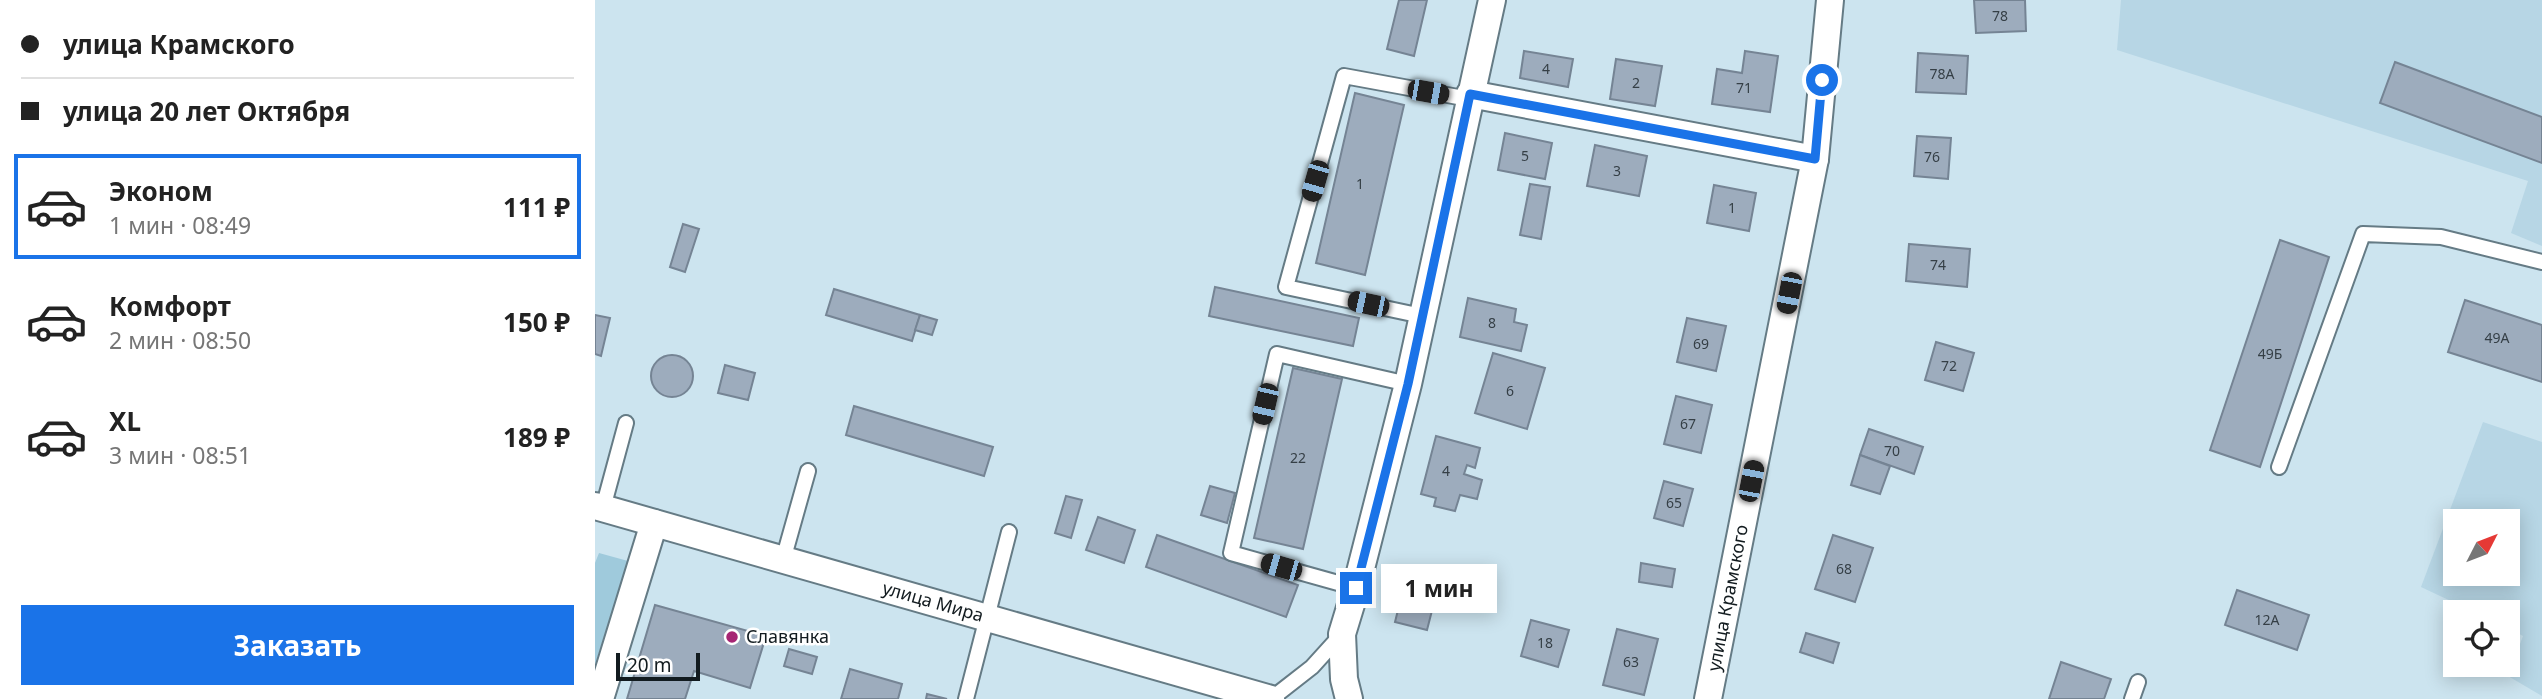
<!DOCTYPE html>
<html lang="ru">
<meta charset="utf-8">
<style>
body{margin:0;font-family:"Noto Sans",sans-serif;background:#f2f2f2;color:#222;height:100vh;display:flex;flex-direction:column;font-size:26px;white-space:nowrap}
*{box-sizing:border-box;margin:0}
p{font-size:23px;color:#767676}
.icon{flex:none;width:38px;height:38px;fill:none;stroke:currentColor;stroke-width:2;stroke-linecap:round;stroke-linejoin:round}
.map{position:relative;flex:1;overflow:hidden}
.side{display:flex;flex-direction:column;background:#fff;width:595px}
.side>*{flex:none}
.hud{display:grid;align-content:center;height:154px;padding:0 21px;background:#fff}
.needle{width:46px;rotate:48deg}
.controls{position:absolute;left:1848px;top:509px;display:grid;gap:14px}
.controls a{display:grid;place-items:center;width:77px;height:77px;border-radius:0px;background:#fff;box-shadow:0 4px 18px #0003;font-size:35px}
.scale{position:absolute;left:21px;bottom:18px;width:84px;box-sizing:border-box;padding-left:7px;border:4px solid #121b1f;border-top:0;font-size:19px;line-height:24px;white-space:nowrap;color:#121b1f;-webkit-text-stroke:5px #fff;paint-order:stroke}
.end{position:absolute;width:32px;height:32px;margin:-16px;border:9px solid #1a73e8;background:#fff;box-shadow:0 0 0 4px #fff}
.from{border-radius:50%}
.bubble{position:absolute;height:49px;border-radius:0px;background:#fff;box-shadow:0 4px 18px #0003;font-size:23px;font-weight:700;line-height:49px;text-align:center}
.car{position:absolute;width:21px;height:42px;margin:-21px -10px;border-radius:9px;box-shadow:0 0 5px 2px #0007;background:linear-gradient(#222 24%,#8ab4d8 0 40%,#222 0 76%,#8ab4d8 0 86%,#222 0)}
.hud b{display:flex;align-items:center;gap:24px;height:66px;font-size:26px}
.hud b+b{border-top:2px solid #e0e0e0}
.hud i{width:18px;height:18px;background:#222}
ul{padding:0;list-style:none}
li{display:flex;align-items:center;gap:21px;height:105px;margin:0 14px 10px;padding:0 7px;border:4px solid transparent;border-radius:0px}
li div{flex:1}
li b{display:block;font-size:26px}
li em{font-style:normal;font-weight:700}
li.on{border-color:#1a73e8}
li>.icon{width:63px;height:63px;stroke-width:1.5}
.cta{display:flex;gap:14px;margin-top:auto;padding:14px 21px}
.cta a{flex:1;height:80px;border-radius:0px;background:#1a73e8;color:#fff;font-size:28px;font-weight:700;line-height:80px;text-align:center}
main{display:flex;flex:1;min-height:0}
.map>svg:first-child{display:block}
.built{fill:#b7d6e5;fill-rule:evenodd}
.green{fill:#9fcadc}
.building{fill:#9dacbd;stroke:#758494;stroke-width:2}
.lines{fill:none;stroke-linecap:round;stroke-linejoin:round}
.lane-casing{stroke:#657b85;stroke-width:18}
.street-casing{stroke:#657b85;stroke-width:30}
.lane{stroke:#fff;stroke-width:14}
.street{stroke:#fff;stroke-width:26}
.route{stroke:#1a73e8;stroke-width:9}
.poi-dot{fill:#a62574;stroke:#fff;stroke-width:2.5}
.labels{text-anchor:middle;stroke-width:5;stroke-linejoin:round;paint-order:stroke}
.number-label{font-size:14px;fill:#353f46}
.street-label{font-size:18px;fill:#121b1f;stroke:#fff}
.poi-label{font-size:18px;fill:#121b1f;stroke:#fff;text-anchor:start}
</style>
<main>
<section class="side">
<div class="hud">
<b><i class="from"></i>улица Крамского</b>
<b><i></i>улица 20 лет Октября</b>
</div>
<ul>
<li class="on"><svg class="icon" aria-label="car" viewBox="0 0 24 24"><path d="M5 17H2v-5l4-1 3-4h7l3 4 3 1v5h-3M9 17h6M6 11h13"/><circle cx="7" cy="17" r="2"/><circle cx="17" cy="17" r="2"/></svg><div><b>Эконом</b><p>1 мин · 08:49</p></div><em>111 ₽</em></li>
<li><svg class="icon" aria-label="car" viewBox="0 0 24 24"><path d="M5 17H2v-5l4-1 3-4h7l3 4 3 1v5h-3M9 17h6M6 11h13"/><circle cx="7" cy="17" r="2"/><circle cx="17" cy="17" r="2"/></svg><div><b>Комфорт</b><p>2 мин · 08:50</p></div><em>150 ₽</em></li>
<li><svg class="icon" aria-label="car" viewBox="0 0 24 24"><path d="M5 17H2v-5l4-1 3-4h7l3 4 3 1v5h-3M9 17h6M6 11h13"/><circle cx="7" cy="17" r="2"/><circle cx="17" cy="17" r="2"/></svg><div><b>XL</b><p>3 мин · 08:51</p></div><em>189 ₽</em></li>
</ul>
<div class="cta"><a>Заказать</a></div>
</section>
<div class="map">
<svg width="1947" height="699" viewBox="0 0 1947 699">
<rect width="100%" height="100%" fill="#cce4ef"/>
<g class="built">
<polygon points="1526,0 1947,0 1947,246 1916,233 1933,181 1522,50"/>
<path d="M1888 422 1947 442V696L1913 676 1928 636 1913 628V612H1879L1826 587ZM1860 522H1913V574H1860Z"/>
</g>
<polygon class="green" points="4,553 33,561 0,665 0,563"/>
<g class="building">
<polygon points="804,0 832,0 819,56 792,49"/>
<polygon points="1379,0 1430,0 1431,31 1381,33"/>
<polygon points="929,51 978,59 973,87 925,78"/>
<polygon points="1150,51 1183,56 1175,112 1117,104 1122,69 1147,73"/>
<polygon points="1323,53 1373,56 1371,94 1321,92"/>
<polygon points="1021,59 1067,66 1060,106 1015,99"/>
<polygon points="1800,62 1947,117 1947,163 1785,103"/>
<polygon points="760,93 809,105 770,275 721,263"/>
<polygon points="910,133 957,143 950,179 903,170"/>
<polygon points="1322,136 1356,138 1353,179 1319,176"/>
<polygon points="1000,145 1052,156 1044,196 992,186"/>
<polygon points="935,184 955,187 946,239 925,235"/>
<polygon points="1119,185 1161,193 1154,231 1112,223"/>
<polygon points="88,224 104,229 90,272 75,267"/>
<polygon points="1685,240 1734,257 1665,467 1615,450"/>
<polygon points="1314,244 1375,249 1372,287 1311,281"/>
<polygon points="620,287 764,318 758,346 614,316"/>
<polygon points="239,289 325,315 317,341 231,315"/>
<polygon points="873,298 921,309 919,322 932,325 926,351 865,337"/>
<polygon points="1870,300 1947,325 1947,382 1853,352"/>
<polygon points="0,315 15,318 6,356 0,354"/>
<polygon points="325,315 342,320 337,335 320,330"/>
<polygon points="1092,318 1131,326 1121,371 1082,362"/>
<polygon points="1341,342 1379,353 1368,391 1330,380"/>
<polygon points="898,353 950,368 932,429 880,413"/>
<circle cx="77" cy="376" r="21"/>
<polygon points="130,365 160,373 153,400 123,393"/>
<polygon points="698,368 747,379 708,549 659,538"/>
<polygon points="1081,396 1117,405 1106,453 1069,444"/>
<polygon points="259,406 398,447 389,476 251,435"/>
<polygon points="1274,429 1328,447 1319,474 1265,455"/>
<polygon points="841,436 885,448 880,468 872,465 869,474 887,480 882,499 865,495 860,511 839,506 841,498 826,494"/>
<polygon points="1265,455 1295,466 1285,494 1256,485"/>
<polygon points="1069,481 1098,489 1088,526 1059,518"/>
<polygon points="615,486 640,493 632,523 606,515"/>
<polygon points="471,496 487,500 476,538 460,533"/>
<polygon points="503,517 540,530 529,563 491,550"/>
<polygon points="562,535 703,585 691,617 551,567"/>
<polygon points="1238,535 1278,548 1260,602 1220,589"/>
<polygon points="1046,563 1080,569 1077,587 1044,582"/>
<polygon points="810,582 842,591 832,630 800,622"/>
<polygon points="1642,590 1714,615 1702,650 1630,625"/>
<polygon points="60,605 171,636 155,688 99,671 90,699 32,699"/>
<polygon points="936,620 974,630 963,667 926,656"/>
<polygon points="1022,629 1063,639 1049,695 1008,685"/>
<polygon points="1211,633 1244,643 1238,663 1205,652"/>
<polygon points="194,649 222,657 217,674 189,666"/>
<polygon points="1466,662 1516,679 1509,699 1454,699"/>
<polygon points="255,669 307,684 303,699 246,699"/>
<polygon points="332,694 352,699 331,699"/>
</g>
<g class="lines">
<defs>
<g id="lane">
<polyline points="827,316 691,287 749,76 874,99"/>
<polyline points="1684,467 1768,234 1846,237 1947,262"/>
<polyline points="8,508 31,423"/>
<polyline points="188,560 213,471"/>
<polyline points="761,588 636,553 682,354 813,384"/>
<polyline points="371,699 414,532"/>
<polyline points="676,699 717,667 746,635"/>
<polyline points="1537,699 1543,682"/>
</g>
<g id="street">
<polyline points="875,94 1220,159"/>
<polyline points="0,506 676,699"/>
<polyline points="5,699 59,523"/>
<polyline points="754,699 749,679 747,634 761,588 813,384 897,0"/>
<polyline points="1113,699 1220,159 1235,0"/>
</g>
</defs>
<use href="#lane" class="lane-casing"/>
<use href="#street" class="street-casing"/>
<use href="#lane" class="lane"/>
<use href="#street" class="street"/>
</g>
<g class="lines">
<polyline class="route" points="761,588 813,384 875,94 1220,159 1227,80"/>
</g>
<circle class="poi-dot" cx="137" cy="637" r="7"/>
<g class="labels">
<g class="number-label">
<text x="1405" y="21">78</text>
<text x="951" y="74">4</text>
<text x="1347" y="79">78А</text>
<text x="1041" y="88">2</text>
<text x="1149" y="93">71</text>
<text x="930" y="161">5</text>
<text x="1337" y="162">76</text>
<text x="1022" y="176">3</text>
<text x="765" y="189">1</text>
<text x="1137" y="213">1</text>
<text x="1343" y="270">74</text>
<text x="897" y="328">8</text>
<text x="1902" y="343">49А</text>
<text x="1106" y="349">69</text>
<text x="1675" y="359">49Б</text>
<text x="1354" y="371">72</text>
<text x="915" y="396">6</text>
<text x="1093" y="429">67</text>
<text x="1297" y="456">70</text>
<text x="703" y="463">22</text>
<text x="851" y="476">4</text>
<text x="1079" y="508">65</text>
<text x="1249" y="574">68</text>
<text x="1672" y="625">12А</text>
<text x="950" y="648">18</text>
<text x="1036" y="667">63</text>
</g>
<g class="street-label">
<text transform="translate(1133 598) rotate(-79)" y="6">улица Крамского</text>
<text transform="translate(338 602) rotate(16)" y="6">улица Мира</text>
</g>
<g class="poi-label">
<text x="151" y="643">Славянка</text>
</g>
</g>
</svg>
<div class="controls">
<a><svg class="needle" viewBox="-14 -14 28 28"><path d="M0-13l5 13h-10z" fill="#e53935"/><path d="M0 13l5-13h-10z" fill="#767676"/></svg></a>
<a><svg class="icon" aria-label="locate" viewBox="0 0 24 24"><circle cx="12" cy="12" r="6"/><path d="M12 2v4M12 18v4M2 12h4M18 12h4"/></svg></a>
</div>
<div class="scale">20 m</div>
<i class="end from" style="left:1227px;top:80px"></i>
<i class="end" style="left:761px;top:588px"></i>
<div class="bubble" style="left:786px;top:564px;width:116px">1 мин</div>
<i class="car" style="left:833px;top:92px;rotate:100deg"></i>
<i class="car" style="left:720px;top:181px;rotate:196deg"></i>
<i class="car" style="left:1194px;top:293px;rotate:191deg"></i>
<i class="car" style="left:773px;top:304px;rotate:282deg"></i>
<i class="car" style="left:670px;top:404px;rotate:193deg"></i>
<i class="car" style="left:1156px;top:481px;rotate:11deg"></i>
<i class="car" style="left:686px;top:567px;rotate:286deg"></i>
</div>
</main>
